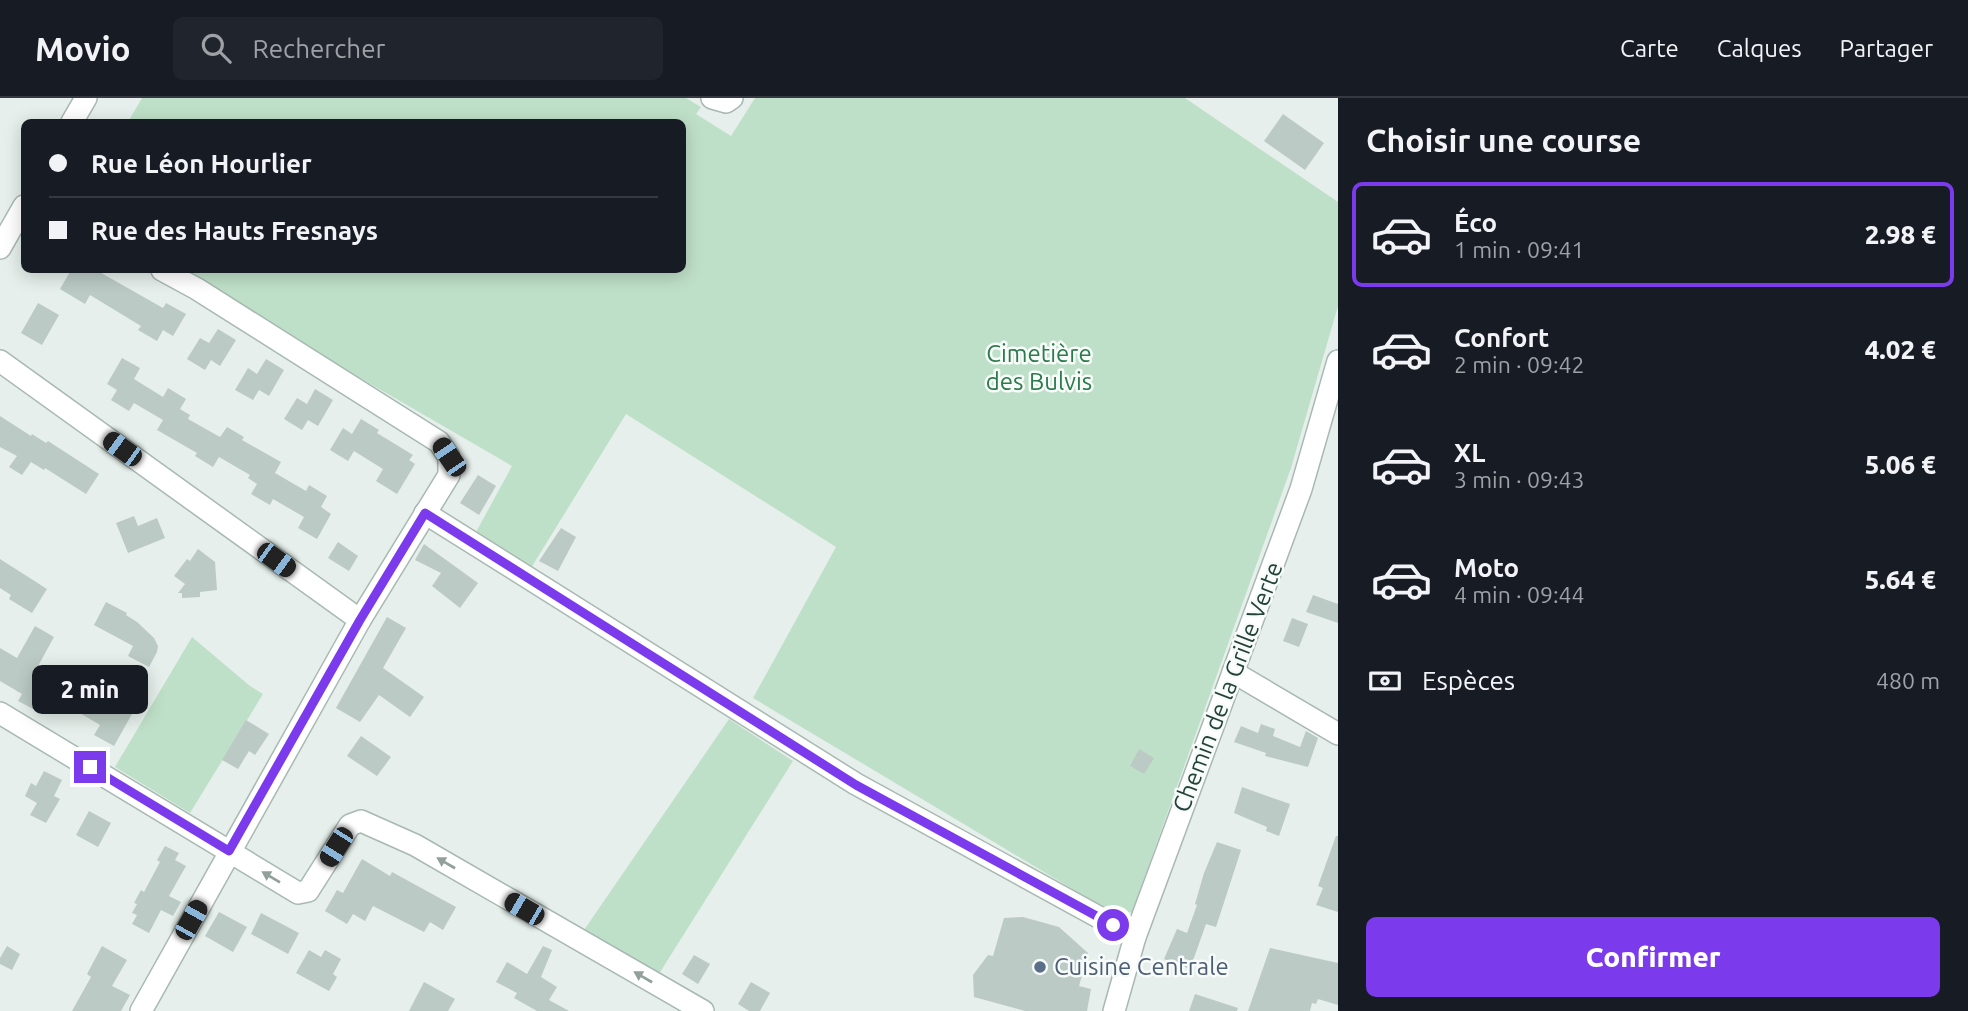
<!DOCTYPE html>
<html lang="fr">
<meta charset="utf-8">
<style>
body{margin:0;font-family:Ubuntu,sans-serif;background:#20242c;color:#f1f3f6;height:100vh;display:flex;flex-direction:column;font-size:26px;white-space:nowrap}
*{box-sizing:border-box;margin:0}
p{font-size:23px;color:#9ea1a6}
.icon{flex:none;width:38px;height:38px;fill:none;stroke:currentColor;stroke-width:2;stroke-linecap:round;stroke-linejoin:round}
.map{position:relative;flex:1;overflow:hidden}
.details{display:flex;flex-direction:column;background:#171b24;width:630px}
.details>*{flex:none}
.top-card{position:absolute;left:21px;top:21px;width:665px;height:154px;border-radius:10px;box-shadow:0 4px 18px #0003;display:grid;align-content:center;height:154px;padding:0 28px;background:#171b24}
.end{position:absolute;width:32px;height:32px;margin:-16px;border:9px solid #7c3aed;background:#fff;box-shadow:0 0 0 4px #fff}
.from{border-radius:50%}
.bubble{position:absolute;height:49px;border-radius:10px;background:#171b24;box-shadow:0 4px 18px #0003;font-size:23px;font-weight:800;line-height:49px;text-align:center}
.car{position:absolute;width:21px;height:42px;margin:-21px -10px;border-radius:9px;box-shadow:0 0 5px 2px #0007;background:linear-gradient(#222 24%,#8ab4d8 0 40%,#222 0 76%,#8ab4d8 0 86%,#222 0)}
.top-card b{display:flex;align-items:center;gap:24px;height:66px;font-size:26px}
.top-card b+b{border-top:2px solid #363941}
.top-card i{width:18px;height:18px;background:#f1f3f6}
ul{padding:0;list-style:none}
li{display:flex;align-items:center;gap:21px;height:105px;margin:0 14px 10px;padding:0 14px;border:4px solid transparent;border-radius:10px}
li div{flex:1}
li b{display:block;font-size:26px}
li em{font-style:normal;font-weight:800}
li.selected{border-color:#7c3aed}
li>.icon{width:63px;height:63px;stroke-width:1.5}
h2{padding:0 28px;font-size:32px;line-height:84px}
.pay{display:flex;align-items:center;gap:18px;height:77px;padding:0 28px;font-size:26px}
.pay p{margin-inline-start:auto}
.button{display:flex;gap:14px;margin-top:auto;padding:14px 28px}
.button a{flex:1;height:80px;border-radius:10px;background:#7c3aed;color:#fff;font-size:28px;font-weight:800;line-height:80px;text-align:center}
header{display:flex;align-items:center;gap:42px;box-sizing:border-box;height:98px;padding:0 35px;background:#171b24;border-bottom:2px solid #363941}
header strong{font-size:33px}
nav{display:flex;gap:38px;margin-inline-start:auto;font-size:24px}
.search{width:490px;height:63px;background:#20242c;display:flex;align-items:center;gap:18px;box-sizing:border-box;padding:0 24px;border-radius:10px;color:#9ea1a6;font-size:26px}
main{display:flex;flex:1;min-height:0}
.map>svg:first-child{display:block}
.green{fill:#bfe0c8}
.building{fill:#bbcac4}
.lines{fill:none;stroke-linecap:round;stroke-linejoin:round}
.street-casing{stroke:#a8b8b2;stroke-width:24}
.street{stroke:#fff;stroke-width:21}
.oneway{fill:#92a09c}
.route{stroke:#7c3aed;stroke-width:9}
.service-dot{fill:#5c6f8a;stroke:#f7fbf9;stroke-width:2.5}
.labels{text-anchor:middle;stroke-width:5;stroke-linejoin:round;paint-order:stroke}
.park-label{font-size:24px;fill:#2d7a4b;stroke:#f7fbf9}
.street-label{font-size:24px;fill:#24423a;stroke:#f7fbf9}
.service-label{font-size:24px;fill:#4e5e75;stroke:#f7fbf9;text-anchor:start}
</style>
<header>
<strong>Movio</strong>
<div class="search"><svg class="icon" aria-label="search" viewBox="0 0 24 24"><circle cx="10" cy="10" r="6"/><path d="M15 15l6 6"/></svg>Rechercher</div>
<nav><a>Carte</a><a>Calques</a><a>Partager</a></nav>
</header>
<main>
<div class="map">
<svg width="1338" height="913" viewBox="0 0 1338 913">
<rect width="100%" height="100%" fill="#e6efeb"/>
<g class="green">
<polygon points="142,0 686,0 701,9 696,16 731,38 755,0 1185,0 1338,104 1338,208 1291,370 1132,814 1116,817 753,600 836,449 626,316 531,470 475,436 512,368 174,172 682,172 682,24 128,24"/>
<polygon points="192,539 250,588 263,596 190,715 115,669"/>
<polygon points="729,621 793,663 657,879 582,835"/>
</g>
<g class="building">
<polygon points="1283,16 1324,45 1305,72 1264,43"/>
<polygon points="71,172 96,172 163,210 166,205 186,216 173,238 163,232 157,243 138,232 141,228 90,197 85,206 60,191"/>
<polygon points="38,205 59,217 42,247 21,235"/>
<polygon points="218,231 236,242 220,268 211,262 205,272 187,261 200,240 209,245"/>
<polygon points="122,260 140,270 134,281 163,299 168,290 186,301 180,311 190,317 188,321 220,339 227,329 244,339 242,342 281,364 275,375 306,393 309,387 327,398 321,409 331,416 317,441 298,430 304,419 273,401 270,407 251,396 257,386 248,380 250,377 219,359 213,369 195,358 197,355 157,332 163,322 134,305 129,313 111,302 117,292 107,286"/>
<polygon points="266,261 284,272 269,298 259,292 253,302 235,292 248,270 257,276"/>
<polygon points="315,291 333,302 318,328 308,322 302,332 284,321 297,300 307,306"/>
<polygon points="0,318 31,338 32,336 46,345 48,343 99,376 86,396 45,370 44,372 31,364 22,377 9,369 17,358 0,349"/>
<polygon points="361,321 379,332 377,335 413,357 409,362 415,366 397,396 376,383 383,371 354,353 348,363 330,352 343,330 352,336"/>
<polygon points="478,377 496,388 479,417 460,405"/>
<polygon points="134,418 138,428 157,420 165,440 128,455 116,425"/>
<polygon points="561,430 576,439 558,473 539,463"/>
<polygon points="338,444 358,458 349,473 328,460"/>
<polygon points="424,446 478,485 460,510 432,488 441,475 415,462"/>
<polygon points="198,451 215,464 217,492 200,494 200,499 182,500 182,495 178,495 185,486 174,478 187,461 190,463"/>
<polygon points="0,461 47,491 32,515 9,501 11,497 0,490"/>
<polygon points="1313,497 1338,506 1338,525 1306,514"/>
<polygon points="106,504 127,515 126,517 137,524 154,540 158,548 157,554 149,569 128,558 133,548 94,527"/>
<polygon points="387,519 406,530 383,570 424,599 410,619 379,597 360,624 336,610"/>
<polygon points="1292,520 1308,526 1299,549 1283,543"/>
<polygon points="35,528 54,539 32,579 54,591 41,615 18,603 22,596 0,583 0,550 17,560"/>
<polygon points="83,571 100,581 95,590 124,606 122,610 132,616 114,648 94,637 100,627 63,605"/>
<polygon points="246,622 269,636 255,657 249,653 238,671 222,662"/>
<polygon points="1261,626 1275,631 1273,638 1300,649 1306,633 1318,640 1308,669 1265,658 1266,655 1234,644 1241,628 1258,635"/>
<polygon points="361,638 391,659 377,678 347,658"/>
<polygon points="1139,651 1154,660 1144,676 1130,668"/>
<polygon points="44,673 62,682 54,698 60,701 46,725 30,717 37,705 25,698 31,685 36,688"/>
<polygon points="1242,689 1290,706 1279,738 1266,733 1267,729 1234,715"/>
<polygon points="89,713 111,725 98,749 76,737"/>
<polygon points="1336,738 1338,738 1338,814 1316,807 1323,790 1318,788"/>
<polygon points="1217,744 1241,752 1216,829 1206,826 1190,871 1164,861 1177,831 1187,835 1197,807 1195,806 1204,775"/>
<polygon points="165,748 179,755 175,762 186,768 169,798 181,804 173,818 161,812 149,835 132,826 137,817 132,815 137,806 134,805 141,792 144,794 160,764 157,762"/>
<polygon points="362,761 390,778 392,774 456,809 443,832 430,824 424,834 373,808 365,823 353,816 347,826 325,813 337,792 343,795"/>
<polygon points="219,814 247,829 233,854 205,838"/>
<polygon points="261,815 299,835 288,856 251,836"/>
<polygon points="1023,819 1059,829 1088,855 1079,888 1091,891 1087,913 1025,913 974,899 973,877 988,857 993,858 1004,820"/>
<polygon points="7,848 20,856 12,872 0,866 0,860"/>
<polygon points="102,848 127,862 112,888 130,897 121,913 72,913 91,879 87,876"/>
<polygon points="543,848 552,852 541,879 557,889 549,902 569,913 537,913 514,900 517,895 496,884 507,864 527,876"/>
<polygon points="1270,850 1338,865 1338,907 1318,901 1316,906 1312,905 1310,913 1248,913"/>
<polygon points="309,852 321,859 325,852 341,861 333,876 337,879 329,893 296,875"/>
<polygon points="694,857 710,866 698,886 682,876"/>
<polygon points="424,884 455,901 448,913 409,913"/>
<polygon points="751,884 770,895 760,913 749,913 738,906"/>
<polygon points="1195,896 1238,910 1237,913 1189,913"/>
</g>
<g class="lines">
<defs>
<g id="street">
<polyline points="712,0 726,4 732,0"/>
<polyline points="72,24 86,0"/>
<polyline points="0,150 24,108"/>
<polyline points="0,263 360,522 449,377 449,359 439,344 197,191 162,172"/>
<polyline points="425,415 856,686 1135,839"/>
<polyline points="1233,574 1338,636"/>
<polyline points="0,615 298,795 308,793 350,727 361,723 415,747 703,913"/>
<polyline points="141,913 360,522"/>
<polyline points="1114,913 1135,839 1301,391 1338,263"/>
</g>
</defs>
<use href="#street" class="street-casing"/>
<use href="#street" class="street"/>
</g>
<defs><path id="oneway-solid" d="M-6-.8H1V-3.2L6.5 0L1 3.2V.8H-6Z" transform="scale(1.75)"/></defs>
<g class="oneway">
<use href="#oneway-solid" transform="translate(446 765) rotate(-150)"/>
<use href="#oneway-solid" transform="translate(271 779) rotate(-149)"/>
<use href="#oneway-solid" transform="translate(643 879) rotate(-150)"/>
</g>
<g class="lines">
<polyline class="route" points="90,669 229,753 360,522 425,415 856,687 1113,827"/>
</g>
<circle class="service-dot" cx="1040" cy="869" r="7"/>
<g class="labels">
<g class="park-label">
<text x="1039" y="264">Cimetière<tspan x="1039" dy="28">des Bulvis</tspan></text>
</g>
<g class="street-label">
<text transform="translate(1228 589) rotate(-69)" y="8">Chemin de la Grille Verte</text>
</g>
<g class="service-label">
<text x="1054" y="877">Cuisine Centrale</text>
</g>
</g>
</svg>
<i class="end from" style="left:1113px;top:827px"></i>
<i class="end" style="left:90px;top:669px"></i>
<div class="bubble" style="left:32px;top:567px;width:116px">2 min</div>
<i class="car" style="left:122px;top:351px;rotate:306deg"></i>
<i class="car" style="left:449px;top:359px;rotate:326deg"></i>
<i class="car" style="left:276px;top:462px;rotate:126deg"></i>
<i class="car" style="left:336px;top:749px;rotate:212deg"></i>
<i class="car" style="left:524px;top:811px;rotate:300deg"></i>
<i class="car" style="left:191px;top:822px;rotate:29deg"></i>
<div class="top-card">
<b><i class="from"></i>Rue Léon Hourlier</b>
<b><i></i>Rue des Hauts Fresnays</b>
</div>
</div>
<section class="details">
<h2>Choisir une course</h2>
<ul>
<li class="selected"><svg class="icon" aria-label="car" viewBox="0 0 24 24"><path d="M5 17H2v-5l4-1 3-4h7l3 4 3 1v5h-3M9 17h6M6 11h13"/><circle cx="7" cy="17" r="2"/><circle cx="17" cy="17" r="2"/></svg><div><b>Éco</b><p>1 min · 09:41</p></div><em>2.98 €</em></li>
<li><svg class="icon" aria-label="car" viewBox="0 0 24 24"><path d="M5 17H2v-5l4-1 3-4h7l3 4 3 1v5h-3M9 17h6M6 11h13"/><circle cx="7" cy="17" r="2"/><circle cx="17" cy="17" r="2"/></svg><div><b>Confort</b><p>2 min · 09:42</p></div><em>4.02 €</em></li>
<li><svg class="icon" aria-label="car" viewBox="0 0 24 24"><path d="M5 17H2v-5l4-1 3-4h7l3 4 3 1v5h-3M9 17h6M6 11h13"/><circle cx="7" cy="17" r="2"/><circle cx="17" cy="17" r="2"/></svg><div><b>XL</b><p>3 min · 09:43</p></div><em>5.06 €</em></li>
<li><svg class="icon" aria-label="car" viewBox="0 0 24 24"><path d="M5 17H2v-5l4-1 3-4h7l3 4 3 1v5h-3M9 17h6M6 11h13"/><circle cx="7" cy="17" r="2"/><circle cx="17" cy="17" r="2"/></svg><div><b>Moto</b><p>4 min · 09:44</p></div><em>5.64 €</em></li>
</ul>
<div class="pay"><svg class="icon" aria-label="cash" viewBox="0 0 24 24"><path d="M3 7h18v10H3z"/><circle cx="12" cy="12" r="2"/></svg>Espèces<p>480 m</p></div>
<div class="button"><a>Confirmer</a></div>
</section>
</main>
